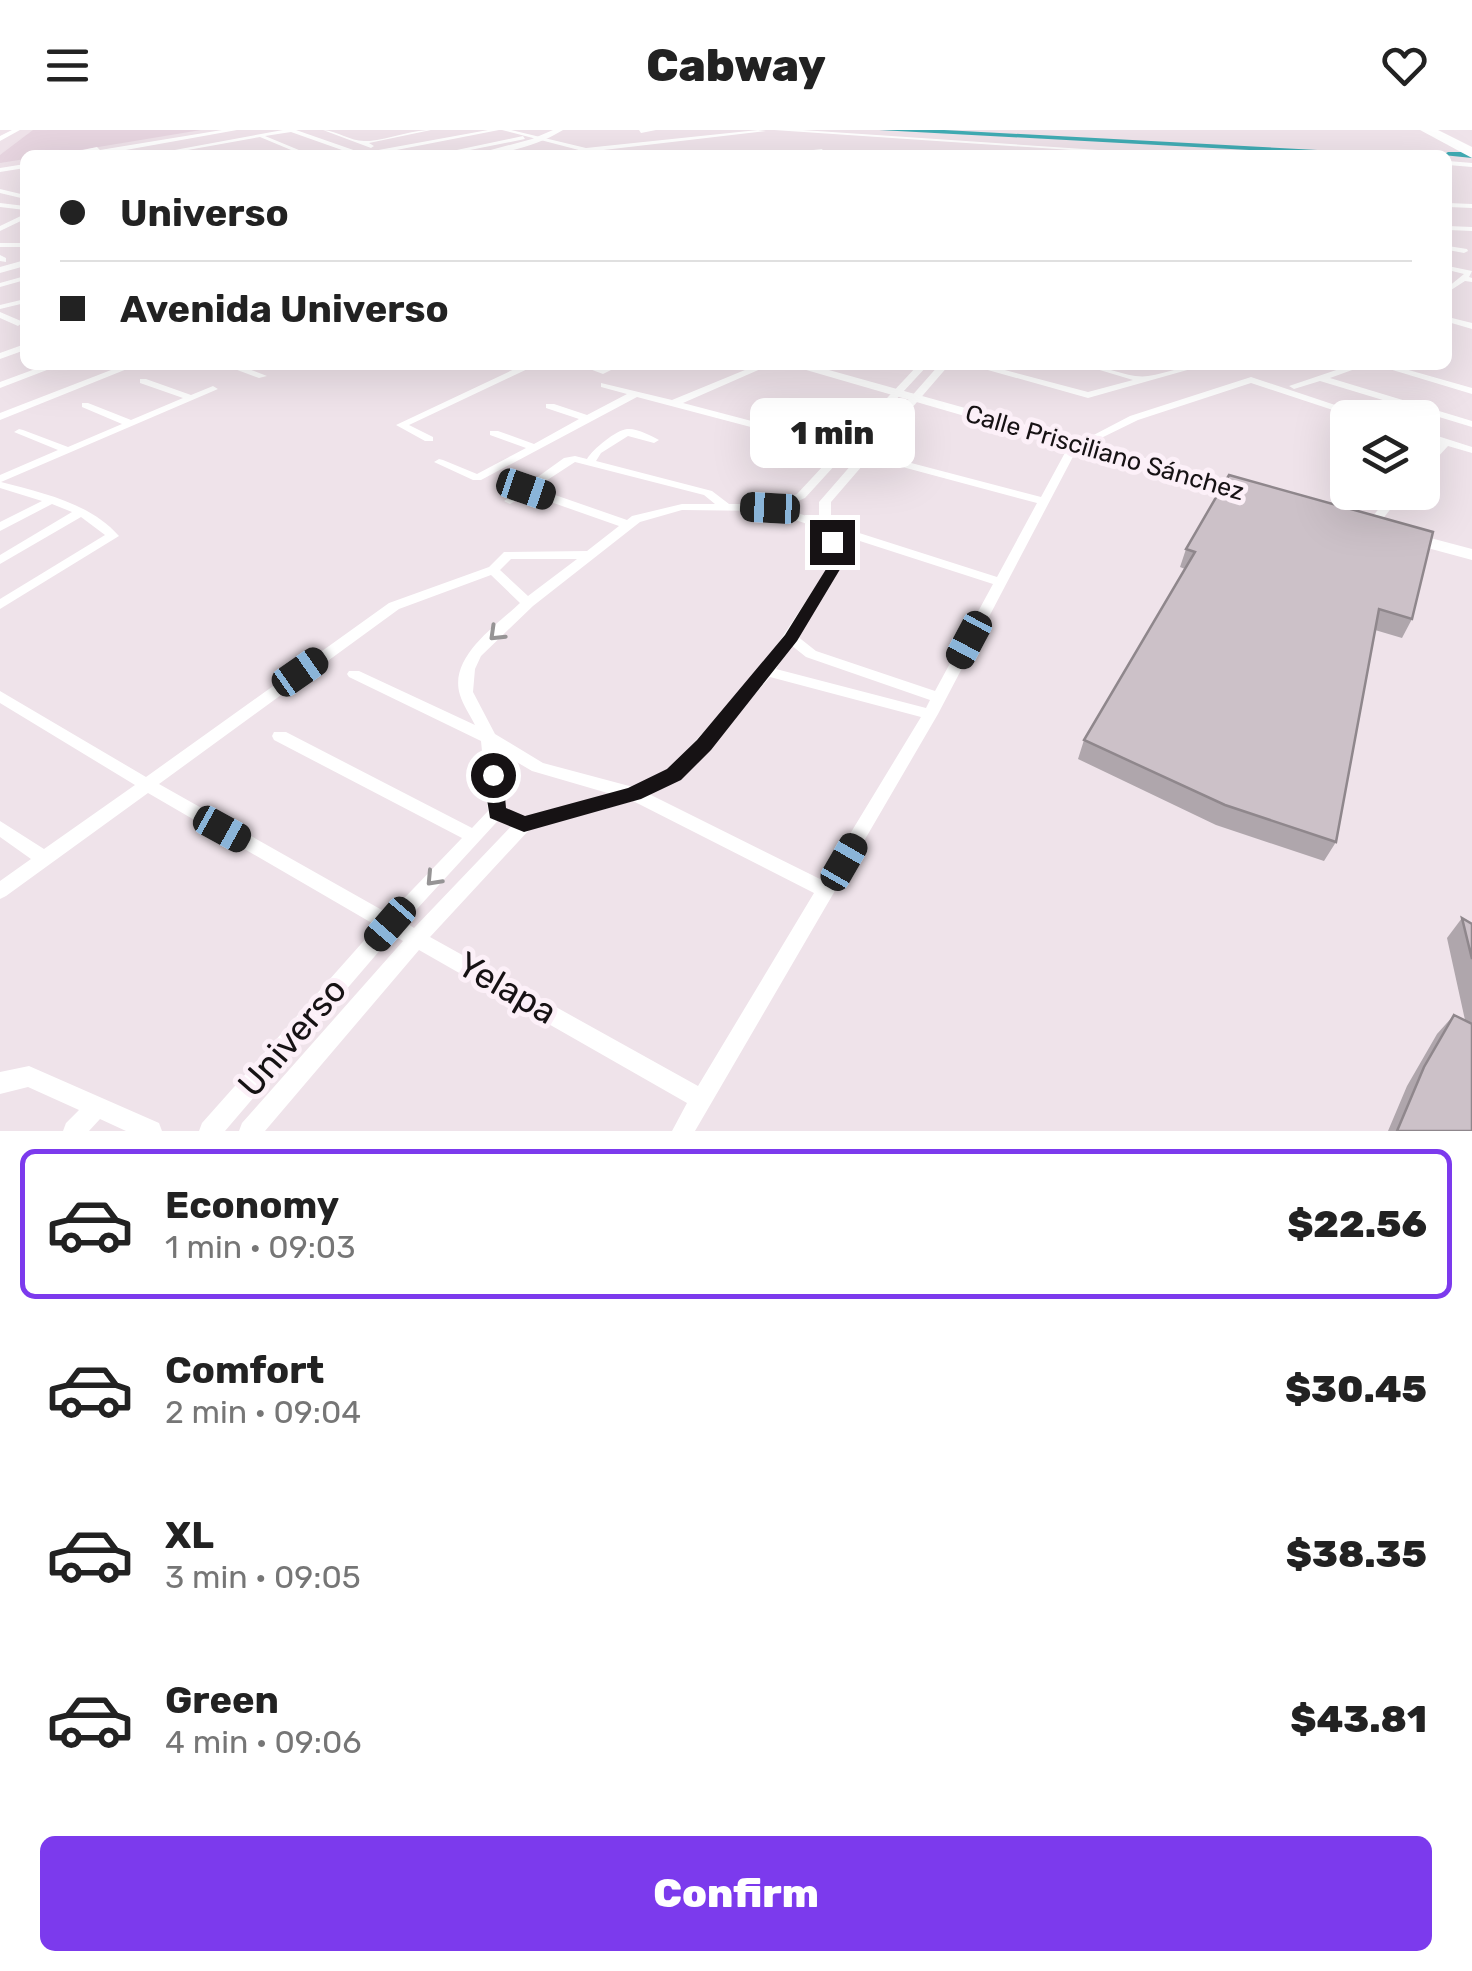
<!DOCTYPE html>
<meta charset="utf-8">
<style>
body{margin:0;font-family:Rubik,sans-serif;background:#f6f6f6;color:#222;height:100vh;display:flex;flex-direction:column;font-size:38px;white-space:nowrap}
*{box-sizing:border-box;margin:0}
p{font-size:32px;color:#767676}
.icon{flex:none;width:55px;height:55px;fill:none;stroke:currentColor;stroke-width:2;stroke-linecap:round;stroke-linejoin:round}
.map{position:relative;height:1001px;overflow:hidden}
.panel{display:flex;flex-direction:column;background:#fff;flex:1}
.panel>*{flex:none}
.banner{position:absolute;left:20px;top:20px;width:1432px;height:220px;border-radius:15px;box-shadow:0 10px 40px #0002;display:grid;align-content:center;height:220px;padding:0 40px;background:#fff}
.tools{position:absolute;left:1330px;top:270px;display:grid;gap:20px}
.tools a{display:grid;place-items:center;width:110px;height:110px;border-radius:15px;background:#fff;box-shadow:0 10px 40px #0002;font-size:50px}
.end{position:absolute;width:45px;height:45px;margin:-22px;border:12px solid #161214;background:#fff;box-shadow:0 0 0 5px #fff}
.from{border-radius:50%}
.bubble{position:absolute;height:70px;border-radius:15px;background:#fff;box-shadow:0 10px 40px #0002;font-size:32px;font-weight:800;line-height:70px;text-align:center}
.car{position:absolute;width:30px;height:60px;margin:-30px -15px;border-radius:12px;box-shadow:0 0 8px 2px #0007;background:linear-gradient(#222 24%,#8ab4d8 0 40%,#222 0 76%,#8ab4d8 0 86%,#222 0)}
.banner b{display:flex;align-items:center;gap:35px;height:95px;font-size:38px}
.banner b+b{border-top:2px solid #e0e0e0}
.banner i{width:25px;height:25px;background:#222}
ul{padding:18px 0 0;list-style:none}
li{display:flex;align-items:center;gap:30px;height:150px;margin:0 20px 15px;padding:0 20px;border:5px solid transparent;border-radius:15px}
li div{flex:1}
li b{display:block;font-size:38px}
li em{font-style:normal;font-weight:800}
li.selected{border-color:#7c3aed}
li>.icon{width:90px;height:90px;stroke-width:1.5}
.cta{display:flex;gap:20px;margin-top:auto;padding:20px 40px}
.cta a{flex:1;height:115px;border-radius:15px;background:#7c3aed;color:#fff;font-size:40px;font-weight:800;line-height:115px;text-align:center}
header{display:flex;justify-content:space-between;align-items:center;height:130px;padding:0 40px;background:#fff;font-size:45px;font-weight:800}
.map>svg:first-child{display:block}
.built{fill:#e7d5e0}
.lines{fill:none;stroke-linecap:round;stroke-linejoin:round}
.river{fill:#40abb3;fill-rule:evenodd}
.minor{fill:#fff;fill-rule:evenodd}
.tertiary{fill:#fff;fill-rule:evenodd}
.secondary{fill:#fff;fill-rule:evenodd}
.trunk{fill:#fff;fill-rule:evenodd}
.wall{fill:#afa6ac}
.building{fill:#ccc1c8;stroke:#8f878c;stroke-width:2.5}
.oneway{stroke:#969495}
.route{fill:#161214}
.labels{text-anchor:middle;stroke-width:10;stroke-linejoin:round;paint-order:stroke}
.far-street-label{font-size:25px;fill:#161214;stroke:#fcf0f8}
.near-street-label{font-size:35px;fill:#161214;stroke:#fcf0f8}
</style>
<header><svg class="icon" aria-label="menu" viewBox="0 0 24 24"><path d="M4 6h16M4 12h16M4 18h16"/></svg>Cabway<svg class="icon" aria-label="heart" viewBox="0 0 24 24"><path d="M12 20l-8-8c-3-5 5-10 8-4 3-6 11-1 8 4z"/></svg></header>
<div class="map">
<svg width="1472" height="1001" viewBox="0 0 1472 1001">
<rect width="100%" height="100%" fill="#efe3ea"/>
<polygon class="built" points="33,0 201,0 50,25 25,25 25,29 0,33 0,25"/>
<g class="lines">
<g class="river">
<polygon points="879,0 944,0 1412,25 1344,25"/>
<polygon points="1448,22 1472,22 1472,28 1443,25"/>
</g>
<g class="minor">
<polygon points="283,0 296,0 362,23 488,0 499,0 371,25 356,25 291,2 265,6 311,25 303,25 260,7 160,25 153,24"/>
<path d="M323 0C338 1 350 11 364 11 382 12 409 0 431 0L369 13 374 16 371 18Z"/>
<polygon points="502,0 511,0 586,18 758,0 766,1 595,21 597,22 594,24"/>
<polygon points="639,0 656,0 641,3"/>
<polygon points="774,0 802,0 1174,25 1145,25"/>
<polygon points="523,6 525,9 445,25 433,25"/>
<polygon points="822,19 824,22 783,25 786,23"/>
<polygon points="862,20 864,23 847,25 848,24"/>
<polygon points="876,23 879,24 880,25 873,25"/>
<polygon points="1448,31 1472,33 1472,37 1448,35"/>
<polygon points="0,73 25,76 25,80 0,77"/>
<polygon points="1448,73 1472,74 1472,78 1448,77"/>
<polygon points="25,84 25,89 0,101 0,96"/>
<polygon points="1448,96 1472,97 1472,101 1448,100"/>
<rect x="0" y="113" width="25" height="4"/>
<polygon points="1448,116 1467,119 1468,121 1464,123 1448,120"/>
<polygon points="0,125 6,128 6,132 0,131"/>
<polygon points="1448,136 1472,141 1469,147 1472,148 1472,152 1465,151 1448,162 1448,157 1464,144 1448,140"/>
<polygon points="25,146 25,150 0,157 0,153"/>
<polygon points="25,169 25,173 0,179 0,175"/>
<polygon points="0,182 21,191 22,193 18,196 0,188"/>
<polygon points="1448,187 1472,193 1472,199 1448,192"/>
<polygon points="25,214 25,220 0,229 0,223"/>
<polygon points="46,235 60,235 0,258 0,252"/>
<polygon points="124,235 137,235 0,290 0,283"/>
<polygon points="224,235 238,235 267,246 259,248"/>
<polygon points="523,235 536,235 409,295 433,307 433,311 425,311 396,295"/>
<polygon points="579,235 602,238 608,235 621,235 603,244"/>
<path d="M757 235H770L683 273 843 315 918 235H928L852 317 864 320 939 235H949L873 323 1041 367 1067 319 1071 318 1076 321 938 584 695 1001H672L687 973 419 820 265 1001H239L242 993 403 811 393 805 225 1001H199L202 993 377 796 148 663 6 766 0 769V751L31 729 0 707V691L44 719 135 655 0 573V561L146 647 389 473 489 437 504 422 587 421 619 396 528 364 510 374 504 371 564 328 575 326 587 329C593 319 616 300 627 299 637 298 652 306 659 310L654 313 628 306 601 323 596 331 712 361 729 374H769L797 364 838 320 637 267 481 350H473L434 332 439 329 443 330 477 344 526 318 490 305V301H498L534 314 579 289 546 278V274H554L587 285 627 264 601 257V253L672 270ZM847 322 859 326 819 372V390L782 378 805 368ZM869 328 1037 373 997 447 831 394V372ZM575 332 704 365 715 374H682L632 386 627 390 535 358ZM682 380 769 381 819 398 829 436 762 538 668 641 633 657 543 633 495 604 473 562 475 539 481 526 533 476 640 392ZM832 402 993 454 935 561 816 521 797 506 841 436ZM511 429H577L528 466 500 440ZM491 445 520 473C497 495 448 527 460 565 463 575 470 585 475 595L359 541H349L347 544 349 547 481 611 488 681 472 698 286 602H274L272 606 274 610 462 708 389 784 159 654 399 479ZM791 515 806 527 930 570 926 578 776 539ZM770 547 921 587 822 750 649 664 680 649ZM498 621 532 641 611 664 518 689 414 798 405 792 505 683ZM633 671 814 763 698 956 430 807 530 699Z"/>
<path d="M970 235H986L1088 262 1133 250 1083 235C1105 235 1129 249 1148 246 1168 243 1184 235 1205 235L1088 268Z"/>
<polygon points="1351,235 1366,235 1330,248 1472,291 1472,297 1320,251 1294,259 1289,256"/>
<polygon points="1376,235 1391,235 1472,258 1472,264"/>
<polygon points="1251,247 1374,288 1357,288 1251,253 1138,290 1095,311 1091,312 1086,309 1130,286"/>
<path d="M140 249H146L191 265 213 256 218 259 1 352C43 363 90 373 119 406L0 479V469L105 405 81 387 0 434V425L72 382 52 374 0 401V392L42 371 0 358V345L58 320 14 302 19 299 23 300 68 317 122 294 82 277V273H88L131 290 183 268 140 253Z"/>
<polygon points="1422,301 1472,317 1472,323 1448,316 1426,340 1422,341 1422,331 1439,313 1422,308"/>
<polygon points="1393,362 1404,362 1374,400 1366,400 1364,397 1366,394"/>
<polygon points="29,936 159,993 162,1001 126,1001 100,989 89,1001 63,1001 66,993 79,980 28,957 0,964 0,942"/>
</g>
<g class="tertiary">
<polygon points="12,0 20,0 0,11 0,6"/>
<polygon points="222,0 237,0 98,25 59,25 97,17 100,20"/>
<polygon points="25,34 25,38 0,42 0,38"/>
<polygon points="0,59 25,65 25,69 0,63"/>
</g>
<g class="secondary">
<path d="M553 0H563C537 16 502 25 472 25L532 9Z"/>
<polygon points="1420,0 1430,0 1472,23 1472,28"/>
<polygon points="25,130 25,136 0,143 0,137"/>
<polygon points="789,235 811,235 1252,358 1254,362 1252,366 1240,366"/>
<polygon points="1404,401 1472,419 1472,430 1398,410 1395,406"/>
</g>
<polygon class="trunk" points="1428,0 1438,0 1472,17 1472,24"/>
</g>
<g class="wall">
<polygon points="1186,419 1412,489 1402,508 1375,500 1336,712 1324,731 1216,695 1078,629 1084,610 1185,439 1180,437"/>
<polygon points="1462,788 1472,794 1472,1001 1388,1001 1407,956 1437,904 1454,885 1465,890 1447,808"/>
</g>
<g class="building">
<polygon points="1229,345 1433,402 1412,489 1379,479 1336,712 1225,675 1084,610 1195,422 1186,419"/>
<polygon points="1462,788 1472,794 1472,829"/>
<polygon points="1454,885 1472,894 1472,1001 1397,1001 1424,937"/>
</g>
<defs><path id="oneway-chevron" d="M-2-3.5L2.5 0L-2 3.5" fill="none" stroke-width="1.6" stroke-linecap="round" stroke-linejoin="round" transform="scale(2.5)"/></defs>
<g class="oneway">
<use href="#oneway-chevron" transform="translate(496 504) rotate(136)"/>
<use href="#oneway-chevron" transform="translate(433 749) rotate(133)"/>
</g>
<polygon class="route" points="832,408 839,412 842,436 797,511 711,620 681,650 641,669 524,702 490,688 483,645 493,638 503,645 506,678 525,686 628,658 667,639 697,610 785,505 828,436 825,412"/>
<g class="labels">
<g class="far-street-label">
<text transform="translate(1105 322) rotate(16)" y="9">Calle Prisciliano Sánchez</text>
</g>
<g class="near-street-label">
<text transform="translate(507 858) rotate(30)" y="12">Yelapa</text>
<text transform="translate(292 907) rotate(-49)" y="12">Universo</text>
</g>
</g>
</svg>
<div class="tools">
<a><svg class="icon" aria-label="layers" viewBox="0 0 24 24"><path d="M12 4l9 5-9 5-9-5zM3 14l9 5 9-5"/></svg></a>
</div>
<i class="end from" style="left:493px;top:645px"></i>
<i class="end" style="left:832px;top:412px"></i>
<div class="bubble" style="left:750px;top:268px;width:165px">1 min</div>
<i class="car" style="left:526px;top:359px;rotate:109deg"></i>
<i class="car" style="left:770px;top:378px;rotate:273deg"></i>
<i class="car" style="left:969px;top:510px;rotate:208deg"></i>
<i class="car" style="left:300px;top:542px;rotate:55deg"></i>
<i class="car" style="left:222px;top:699px;rotate:119deg"></i>
<i class="car" style="left:844px;top:732px;rotate:30deg"></i>
<i class="car" style="left:390px;top:794px;rotate:221deg"></i>
<div class="banner">
<b><i class="from"></i>Universo</b>
<b><i></i>Avenida Universo</b>
</div>
</div>
<section class="panel">
<ul>
<li class="selected"><svg class="icon" aria-label="car" viewBox="0 0 24 24"><path d="M5 17H2v-5l4-1 3-4h7l3 4 3 1v5h-3M9 17h6M6 11h13"/><circle cx="7" cy="17" r="2"/><circle cx="17" cy="17" r="2"/></svg><div><b>Economy</b><p>1 min · 09:03</p></div><em>$22.56</em></li>
<li><svg class="icon" aria-label="car" viewBox="0 0 24 24"><path d="M5 17H2v-5l4-1 3-4h7l3 4 3 1v5h-3M9 17h6M6 11h13"/><circle cx="7" cy="17" r="2"/><circle cx="17" cy="17" r="2"/></svg><div><b>Comfort</b><p>2 min · 09:04</p></div><em>$30.45</em></li>
<li><svg class="icon" aria-label="car" viewBox="0 0 24 24"><path d="M5 17H2v-5l4-1 3-4h7l3 4 3 1v5h-3M9 17h6M6 11h13"/><circle cx="7" cy="17" r="2"/><circle cx="17" cy="17" r="2"/></svg><div><b>XL</b><p>3 min · 09:05</p></div><em>$38.35</em></li>
<li><svg class="icon" aria-label="car" viewBox="0 0 24 24"><path d="M5 17H2v-5l4-1 3-4h7l3 4 3 1v5h-3M9 17h6M6 11h13"/><circle cx="7" cy="17" r="2"/><circle cx="17" cy="17" r="2"/></svg><div><b>Green</b><p>4 min · 09:06</p></div><em>$43.81</em></li>
</ul>
<div class="cta"><a>Confirm</a></div>
</section>
